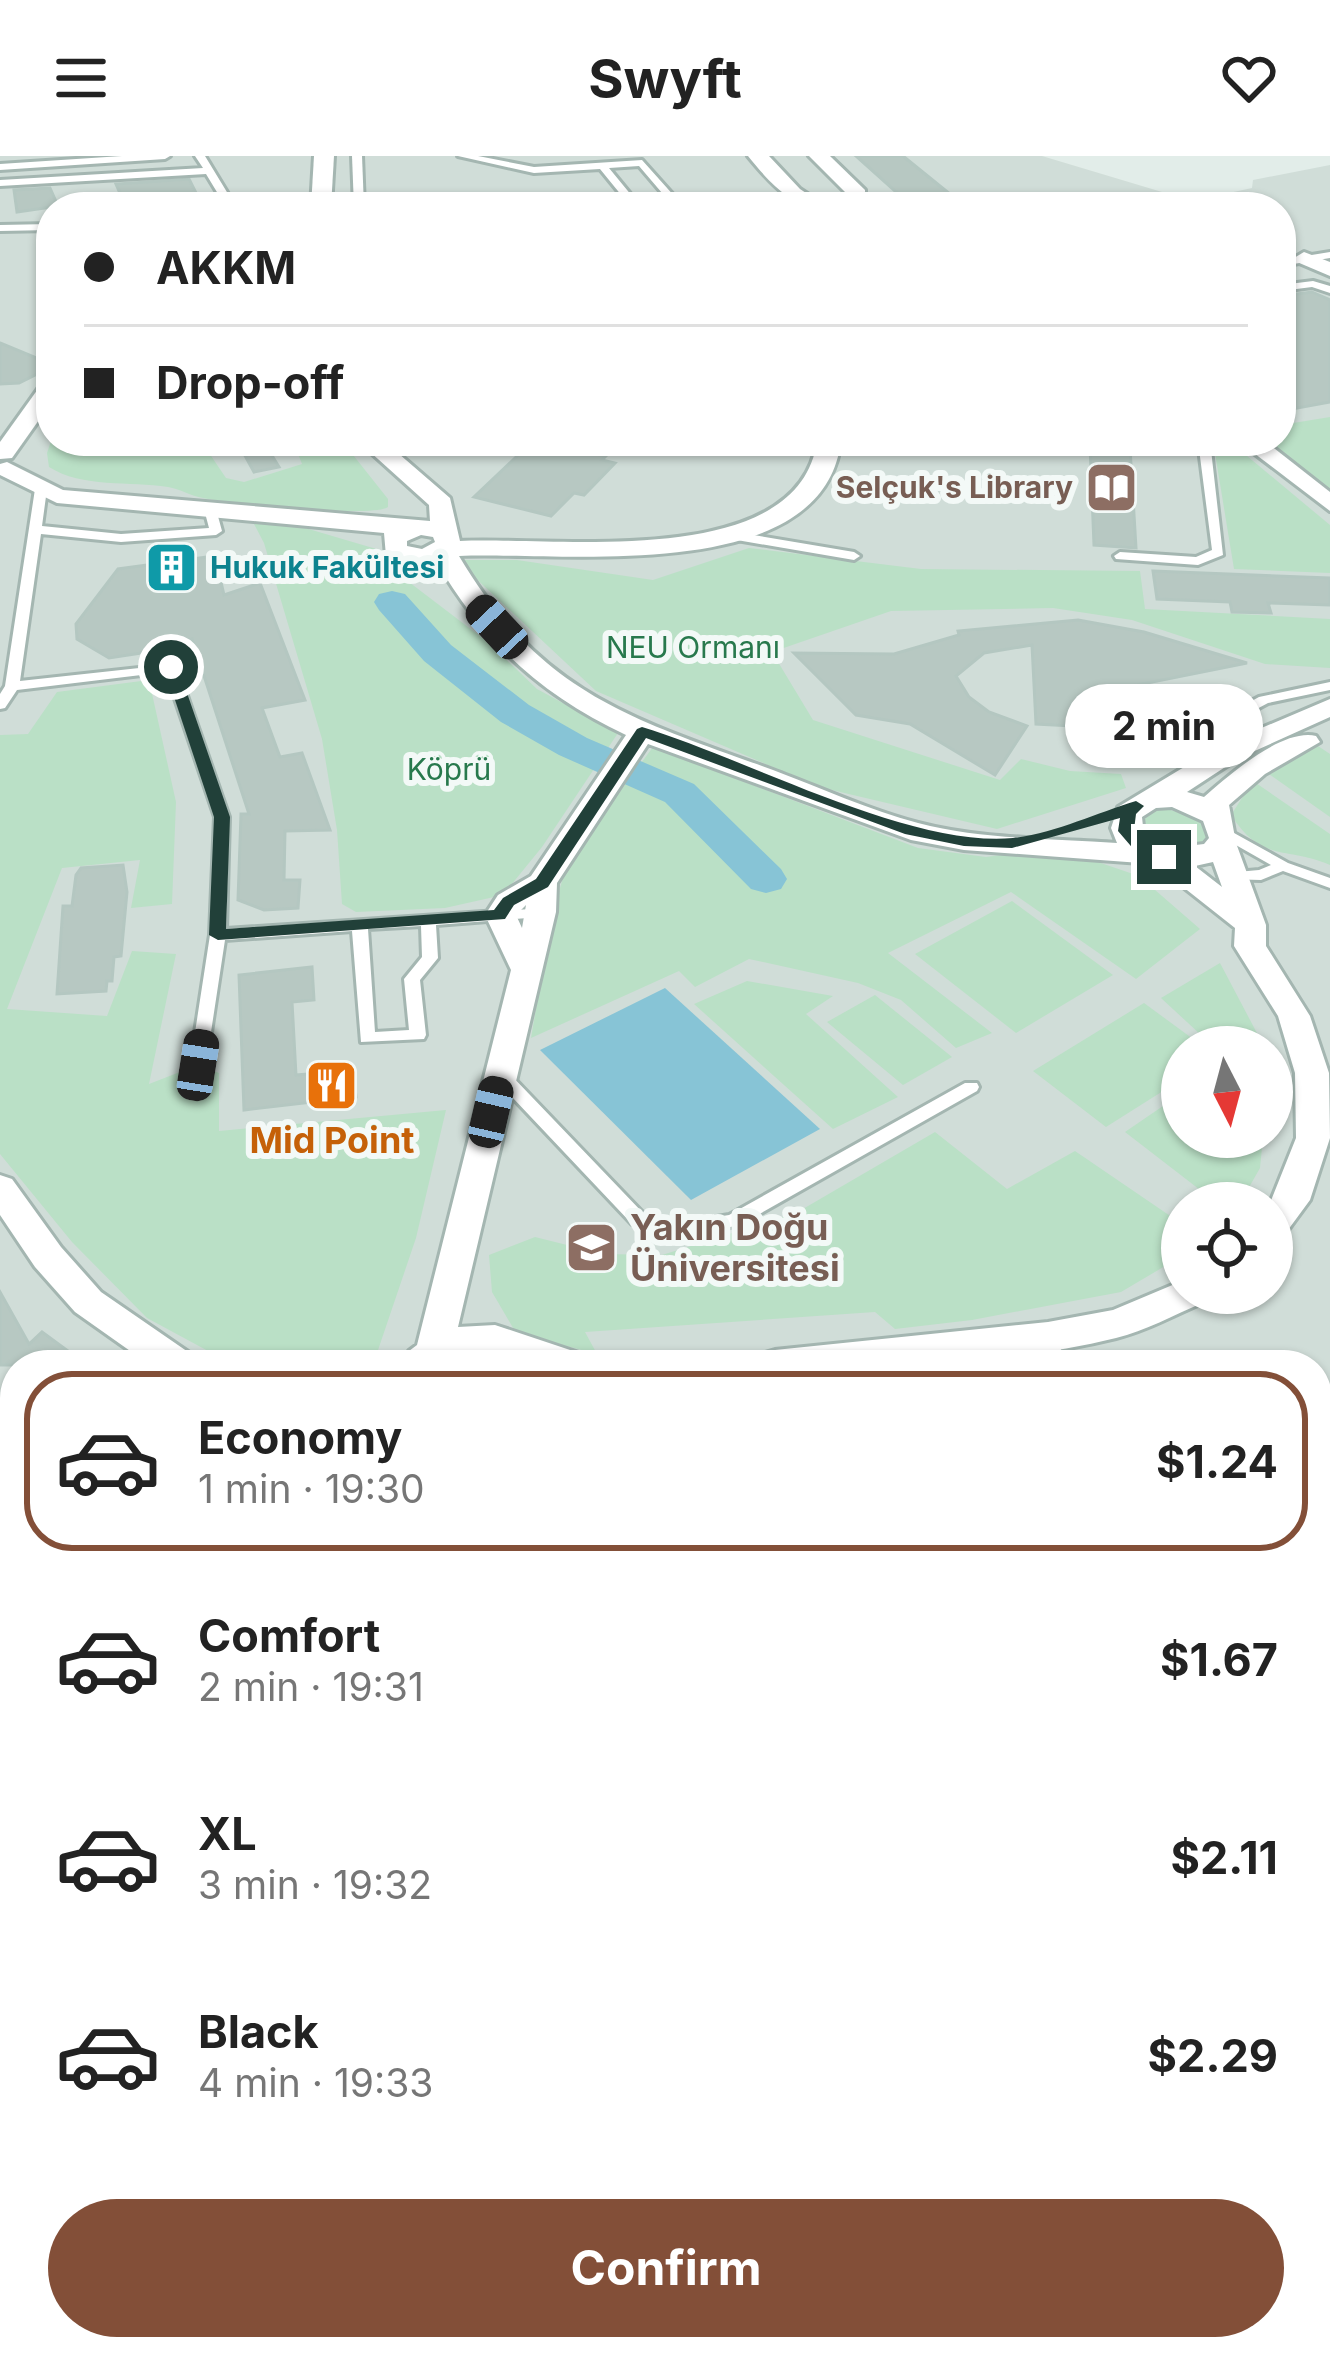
<!DOCTYPE html>
<meta charset="utf-8">
<style>
body{margin:0;font-family:Inter,sans-serif;background:#f6f6f6;color:#222;height:100vh;display:flex;flex-direction:column;font-size:45px;white-space:nowrap}
*{box-sizing:border-box;margin:0}
p{font-size:39px;color:#767676}
.icon{flex:none;width:66px;height:66px;fill:none;stroke:currentColor;stroke-width:2;stroke-linecap:round;stroke-linejoin:round}
.map{position:relative;flex:1;overflow:hidden}
.details{position:absolute;left:0px;top:1194px;width:1332px;height:1011px;display:flex;flex-direction:column;background:#fff;border-radius:48px 48px 0 0;box-shadow:0 3px 9px #0004}
.details>*{flex:none}
.banner{position:absolute;left:36px;top:36px;width:1260px;height:264px;border-radius:48px;box-shadow:0 3px 9px #0004;display:grid;align-content:center;height:264px;padding:0 48px;background:#fff}
.needle{width:78px;rotate:174deg}
.fabs{position:absolute;left:1161px;top:870px;display:grid;gap:24px}
.fabs a{display:grid;place-items:center;width:132px;height:132px;border-radius:50%;background:#fff;box-shadow:0 3px 9px #0004;font-size:60px}
.end{position:absolute;width:54px;height:54px;margin:-27px;border:15px solid #214039;background:#fff;box-shadow:0 0 0 6px #fff}
.from{border-radius:50%}
.bubble{position:absolute;height:84px;border-radius:42px;background:#fff;box-shadow:0 3px 9px #0004;font-size:39px;font-weight:700;line-height:84px;text-align:center}
.car{position:absolute;width:36px;height:72px;margin:-36px -18px;border-radius:15px;box-shadow:0 0 9px 3px #0007;background:linear-gradient(#222 24%,#8ab4d8 0 40%,#222 0 76%,#8ab4d8 0 86%,#222 0)}
.banner b{display:flex;align-items:center;gap:42px;height:114px;font-size:45px}
.banner b+b{border-top:3px solid #e0e0e0}
.banner i{width:30px;height:30px;background:#222}
ul{padding:21px 0 0;list-style:none}
li{display:flex;align-items:center;gap:36px;height:180px;margin:0 24px 18px;padding:0 24px;border:6px solid transparent;border-radius:48px}
li div{flex:1}
li b{display:block;font-size:45px}
li em{font-style:normal;font-weight:700}
li.active{border-color:#834f38}
li>.icon{width:108px;height:108px;stroke-width:1.5}
.button{display:flex;gap:24px;margin-top:auto;padding:24px 48px}
.button a{flex:1;height:138px;border-radius:72px;background:#834f38;color:#fff;font-size:48px;font-weight:700;line-height:138px;text-align:center}
header{display:flex;justify-content:space-between;align-items:center;height:156px;padding:0 48px;background:#fff;font-size:54px;font-weight:700}
.map>svg:first-child{display:block}
.built{fill:#d0ddd8;fill-rule:evenodd}
.green{fill:#bae0c6}
.water{fill:#87c4d6}
.lines{fill:none;stroke-linecap:round;stroke-linejoin:round}
.river{fill:#87c4d6;fill-rule:evenodd}
.building{fill:#b7c8c2;stroke:#b4c7c1;stroke-width:3}
.lane-casing{stroke:#a4b6b1;stroke-width:6}
.street-casing{stroke:#a4b6b1;stroke-width:6}
.secondary-casing{stroke:#a0bab2;stroke-width:6}
.lane{fill:#fff;fill-rule:evenodd}
.street{fill:#fff;fill-rule:evenodd}
.secondary{fill:#fff;fill-rule:evenodd}
.route{fill:#214039}
.labels{text-anchor:middle;stroke-width:12;stroke-linejoin:round;paint-order:stroke}
.far-education-label{font-size:30px;font-weight:bold;fill:#785e54;stroke:#f3f9f7;text-anchor:end}
.far-culture-label{font-size:30px;font-weight:bold;fill:#0d838f;stroke:#f3f9f7;text-anchor:start}
.far-park-label{font-size:30px;fill:#28794d;stroke:#f3f9f7}
.food-label{font-size:36px;font-weight:bold;fill:#c56008;stroke:#f3f9f7}
.education-label{font-size:36px;font-weight:bold;fill:#785e54;stroke:#f3f9f7;text-anchor:start}
</style>
<header><svg class="icon" aria-label="menu" viewBox="0 0 24 24"><path d="M4 6h16M4 12h16M4 18h16"/></svg>Swyft<svg class="icon" aria-label="heart" viewBox="0 0 24 24"><path d="M12 20l-8-8c-3-5 5-10 8-4 3-6 11-1 8 4z"/></svg></header>
<div class="map">
<svg width="1330" height="2203" viewBox="0 0 1330 2203">
<rect width="100%" height="100%" fill="#e2ede9"/>
<path class="built" d="M0 0H1042L1192 45 1252 32 1253 24 1330 9V2203H485L481 2190H1317V1209H15V1312L0 1296ZM51 51H1281V285H51ZM1182 891H1272V981H1182ZM1182 1047H1272V1137H1182Z"/>
<g class="green">
<polygon points="1330,261 1330,336 1266,285 1281,285 1281,269"/>
<path d="M51 285H201L226 322 244 326 302 308 293 285H342L388 343V351C373 362 229 348 203 342 191 340 180 333 168 331 130 325 82 332 49 311L47 297Z"/>
<polygon points="1213,285 1229,285 1330,369 1330,417 1234,413"/>
<polygon points="278,364 390,397 397,401 405,423 489,487 537,533 618,577 542,691 503,739 445,752 356,756 342,748 337,674 322,583 264,387 253,366"/>
<polygon points="749,392 921,413 1140,415 1145,453 1330,463 1330,512 1265,508 1132,464 1053,452 891,455 772,496 813,564 1000,624 1021,603 1070,615 1121,618 1126,632 997,673 819,631 596,535 468,415 463,404 517,404 653,424"/>
<polygon points="149,524 176,646 172,748 131,752 140,704 62,712 7,853 107,860 132,795 176,798 149,928 198,909 219,917 219,975 446,954 416,1082 376,1200 358,1209 234,1209 147,1162 72,1086 0,998 0,579 28,578 57,536"/>
<polygon points="1318,590 1330,598 1330,661 1266,616"/>
<polygon points="653,591 918,692 986,701 1030,695 1095,705 1139,720 1200,773 1136,823 1011,736 888,797 992,877 956,892 901,844 858,827 749,803 695,831 679,815 531,882 551,764 567,707"/>
<path d="M1253 625 1330 678V709C1285 690 1262 707 1231 659Z"/>
<path d="M1160 651 1202 663 1208 683C1185 701 1164 692 1140 679L1138 664Z"/>
<polygon points="1012,745 1113,819 1016,877 915,798"/>
<polygon points="1220,807 1259,881 1261,891 1214,891 1161,842"/>
<polygon points="747,825 833,840 806,858 898,941 833,973 694,848"/>
<polygon points="875,839 952,901 903,929 827,866"/>
<polygon points="1144,847 1204,891 1182,891 1182,923 1106,971 1033,915"/>
<polygon points="1182,937 1182,981 1263,981 1260,1012 1240,1047 1217,1047 1125,976"/>
<polygon points="935,976 1007,1033 1075,995 1182,1068 1182,1100 1121,1136 972,1164 895,1173 875,1156 585,1176 597,1198 516,1177 492,1136 489,1099 535,1081 603,1098 662,1099 796,1057"/>
<polygon points="15,1443 15,2190 346,2190 350,2203 0,2203 0,1450"/>
</g>
<polygon class="water" points="665,832 820,973 691,1044 540,894"/>
<g class="lines">
<polygon class="river" points="392,435 405,438 451,489 529,549 587,582 694,628 781,713 787,723 781,733 766,737 751,733 665,646 559,599 501,566 424,505 379,454 374,446 379,438"/>
</g>
<g class="building">
<polygon points="856,0 903,0 966,51 920,51 919,44 904,43"/>
<polygon points="189,23 203,51 126,51 116,28"/>
<polygon points="50,32 58,50 17,56 14,34"/>
<polygon points="1312,136 1330,144 1330,246 1281,255 1281,140"/>
<polygon points="0,187 51,208 51,211 19,227 0,228"/>
<polygon points="237,285 263,285 279,311 254,316"/>
<polygon points="533,285 606,300 602,304 615,307 584,339 574,337 551,360 474,341"/>
<polygon points="1090,289 1130,292 1136,392 1094,389"/>
<polygon points="215,400 224,439 260,427 305,544 262,552 280,601 302,597 330,674 285,675 284,724 300,724 298,752 264,754 238,744 241,658 249,658 192,483 161,494 109,502 77,483 76,468 118,413"/>
<polygon points="1153,415 1330,422 1330,449 1268,447 1271,457 1232,456 1230,446 1157,443"/>
<polygon points="1078,464 1144,476 1247,507 1107,535 1110,572 1036,568 1032,489 984,497 956,520 969,541 989,556 1027,570 995,619 910,568 856,559 794,497 894,498 959,479 958,475"/>
<polygon points="123,709 127,736 121,800 114,801 112,825 107,825 106,835 57,838 63,750 72,750 76,719 81,712"/>
<polygon points="312,811 314,844 292,846 296,919 353,914 356,941 244,954 239,819"/>
<polygon points="0,1136 29,1188 42,1176 87,1209 0,1209"/>
</g>
<g class="lines">
<defs>
<g id="lane">
<polygon points="122,0 170,0 165,3 0,14 0,8"/>
<polygon points="195,0 205,0 236,51 226,51 206,18 0,30 0,24 203,12"/>
<polygon points="352,0 362,0 364,51 354,51"/>
<polygon points="458,0 478,0 534,11 642,4 684,51 674,51 639,10 609,12 641,51 631,51 600,13 534,17"/>
<polygon points="911,46 915,47 915,51 892,51"/>
<polygon points="51,68 51,74 0,75 0,69"/>
<polygon points="1330,96 1330,102 1281,110 1281,104"/>
<polygon points="1313,125 1330,130 1330,137 1312,131 1281,135 1281,129"/>
<polygon points="1198,285 1210,285 1223,399 1198,409 1116,403 1114,400 1120,396 1196,401 1212,394"/>
<path d="M41 329 47 333 42 370 121 378 209 372 204 353 210 349 216 353 222 375 216 379 121 386 41 378 20 525 176 508 229 661 226 773 546 752V760L541 761 436 769 438 802 420 824 426 879 424 883 361 886 352 775 225 784 206 909 198 915 192 913 190 909 210 779 215 661 166 516 17 534 5 552 0 553V538L5 530 35 333ZM421 770 422 801 404 823 409 874 375 876 368 773Z"/>
<polygon points="735,376 854,396 860,400 854,404 731,383 729,380"/>
<path d="M1330 526V534L1268 547 1191 588 1162 587 1128 581 1119 568 1145 557 1188 580 1259 541ZM1144 566 1163 579 1138 575 1134 570Z"/>
<polygon points="1225,672 1288,707 1330,722 1330,732 1283,715 1261,724 1226,723 1226,717 1259,714 1271,709 1220,680 1218,677"/>
<polygon points="500,912 506,914 644,1058 663,1064 686,1066 729,1059 965,927 977,927 979,931 977,935 740,1069 686,1080 663,1078 632,1068 494,922 492,918"/>
<polygon points="1048,1174 1055,1176 1066,1209 1048,1209 1039,1181 1041,1176"/>
<polygon points="1330,1394 1330,1412 1317,1413 1317,1395"/>
<polygon points="1330,1451 1330,1469 1317,1474 1317,1456"/>
<polygon points="1086,2190 1113,2190 1107,2203 1080,2203"/>
</g>
<g id="street">
<polygon points="314,0 334,0 331,51 311,51"/>
<path d="M748 0H769L800 33 827 51C790 51 771 28 748 0Z"/>
<polygon points="809,0 830,0 865,34 865,42 851,42"/>
<polygon points="1304,96 1330,106 1330,120 1297,106 1294,102"/>
<polygon points="51,224 51,247 12,302 0,303 0,286 43,226"/>
<path d="M358 285H384L450 342 460 385C553 380 799 416 817 285H841C823 432 561 395 459 400 541 538 630 562 773 614 821 632 869 654 918 667 982 684 1052 682 1117 687L1111 672 1118 651 1219 590 1330 543V561L1239 602 1187 636 1204 641C1228 620 1282 572 1316 580L1320 586 1265 618 1229 649 1236 687 1266 769V790L1310 860 1329 917 1330 982 1310 1044 1285 1078 1272 1082 1270 1047 1296 982 1295 917 1278 860 1234 790 1235 772 1154 708 964 694 911 684 648 588 557 727 556 756 458 1171 495 1169 582 1198 588 1209H512L497 1199 480 1197 445 1209H405L409 1195 417 1189 511 814 485 759 498 739 531 720 626 579C541 539 484 487 436 405L425 409 386 400 384 377 57 347 0 319V308L7 306 63 334 430 365 429 349ZM421 379 433 381 435 386 422 393 407 390V385ZM1172 651 1203 665 1209 682 1204 688 1171 692 1144 680 1142 661 1156 652ZM1213 706 1222 731 1195 710ZM526 749 522 772 516 759Z"/>
<polygon points="1238,285 1265,285 1330,336 1330,355"/>
<polygon points="0,1019 12,1023 61,1091 101,1136 191,1198 197,1209 150,1209 75,1156 35,1111 0,1059"/>
<path d="M1182 1125V1137H1207L1202 1147C1174 1159 1145 1175 1116 1182 998 1211 876 1209 756 1209L762 1198 775 1194 1048 1166 1113 1154Z"/>
<polygon points="1317,2177 1326,2203 1274,2203 1270,2190 1317,2190"/>
</g>
<g id="secondary">
<polygon points="0,1281 15,1287 15,1327 0,1321"/>
<polygon points="456,2190 508,2190 512,2203 460,2203"/>
</g>
</defs>
<use href="#lane" class="lane-casing"/>
<use href="#street" class="street-casing"/>
<use href="#secondary" class="secondary-casing"/>
<use href="#lane" class="lane"/>
<use href="#street" class="street"/>
<use href="#secondary" class="secondary"/>
</g>
<path class="route" d="M171 507 178 511 230 661 226 773 494 754 503 742 536 723 637 573 642 571C745 602 910 692 1013 682 1056 677 1096 657 1136 645L1144 650 1136 658 1134 674 1147 689 1172 701 1164 707 1136 696 1118 675 1120 662 1012 692 964 690 905 678 646 582 548 731 514 749 505 763 218 784 209 779 214 661 164 511Z"/>
<defs>
<symbol id="library-square" viewBox="-11 -11 22 22"><rect x="-9" y="-9" width="18" height="18" rx="4" fill="#8d6e63" stroke="#f3f9f7"/><path d="M-6-4Q-3-5.5-.7-3.5V5Q-3 3-6 4ZM6-4Q3-5.5 .7-3.5V5Q3 3 6 4Z" fill="#fff"/></symbol>
<symbol id="building-square" viewBox="-11 -11 22 22"><rect x="-9" y="-9" width="18" height="18" rx="4" fill="#0f9aa8" stroke="#f3f9f7"/><path d="M-4-6H4V6H1V3H-1V6H-4ZM-2.5-4.3h1.7v1.8h-1.7ZM.8-4.3h1.7v1.8H.8ZM-2.5-1h1.7V.8h-1.7ZM.8-1h1.7V.8H.8Z" fill="#fff"/></symbol>
<symbol id="restaurant-square" viewBox="-11 -11 22 22"><rect x="-9" y="-9" width="18" height="18" rx="4" fill="#e8710a" stroke="#f3f9f7"/><path d="M-5-6h1v4h1v-4h1v4h1v-4h1v5L-1.5 .5V6h-2V.5L-5-1ZM5-6V6H3V1.5H1.5Q1.5-4 5-6Z" fill="#fff"/></symbol>
<symbol id="university-square" viewBox="-11 -11 22 22"><rect x="-9" y="-9" width="18" height="18" rx="4" fill="#8d6e63" stroke="#f3f9f7"/><path d="M0-5L7-2L0 1L-7-2ZM-4 1L0 2.5L4 1V4Q0 6-4 4Z" fill="#fff"/></symbol>
</defs>
<g fill-rule="evenodd">
<use href="#library-square" x="1082" y="302" width="59" height="59"/>
<use href="#building-square" x="142" y="382" width="59" height="59"/>
<use href="#restaurant-square" x="302" y="900" width="59" height="59"/>
<use href="#university-square" x="562" y="1062" width="59" height="59"/>
</g>
<g class="labels">
<g class="far-education-label">
<text x="1073" y="342">Selçuk's Library</text>
</g>
<g class="far-culture-label">
<text x="210" y="422">Hukuk Fakültesi</text>
</g>
<g class="far-park-label">
<text x="693" y="502">NEU Ormanı</text>
<text x="449" y="624">Köprü</text>
</g>
<g class="food-label">
<text x="332" y="997">Mid Point</text>
</g>
<g class="education-label">
<text x="630" y="1084">Yakın Doğu<tspan x="630" dy="41">Üniversitesi</tspan></text>
</g>
</g>
</svg>
<div class="fabs">
<a><svg class="needle" viewBox="-14 -14 28 28"><path d="M0-13l5 13h-10z" fill="#e53935"/><path d="M0 13l5-13h-10z" fill="#767676"/></svg></a>
<a><svg class="icon" aria-label="locate" viewBox="0 0 24 24"><circle cx="12" cy="12" r="6"/><path d="M12 2v4M12 18v4M2 12h4M18 12h4"/></svg></a>
</div>
<i class="end from" style="left:171px;top:511px"></i>
<i class="end" style="left:1164px;top:701px"></i>
<div class="bubble" style="left:1065px;top:528px;width:198px">2 min</div>
<i class="car" style="left:497px;top:471px;rotate:317deg"></i>
<i class="car" style="left:198px;top:909px;rotate:9deg"></i>
<i class="car" style="left:491px;top:956px;rotate:13deg"></i>
<div class="banner">
<b><i class="from"></i>AKKM</b>
<b><i></i>Drop-off</b>
</div>
<section class="details">
<ul>
<li class="active"><svg class="icon" aria-label="car" viewBox="0 0 24 24"><path d="M5 17H2v-5l4-1 3-4h7l3 4 3 1v5h-3M9 17h6M6 11h13"/><circle cx="7" cy="17" r="2"/><circle cx="17" cy="17" r="2"/></svg><div><b>Economy</b><p>1 min · 19:30</p></div><em>$1.24</em></li>
<li><svg class="icon" aria-label="car" viewBox="0 0 24 24"><path d="M5 17H2v-5l4-1 3-4h7l3 4 3 1v5h-3M9 17h6M6 11h13"/><circle cx="7" cy="17" r="2"/><circle cx="17" cy="17" r="2"/></svg><div><b>Comfort</b><p>2 min · 19:31</p></div><em>$1.67</em></li>
<li><svg class="icon" aria-label="car" viewBox="0 0 24 24"><path d="M5 17H2v-5l4-1 3-4h7l3 4 3 1v5h-3M9 17h6M6 11h13"/><circle cx="7" cy="17" r="2"/><circle cx="17" cy="17" r="2"/></svg><div><b>XL</b><p>3 min · 19:32</p></div><em>$2.11</em></li>
<li><svg class="icon" aria-label="car" viewBox="0 0 24 24"><path d="M5 17H2v-5l4-1 3-4h7l3 4 3 1v5h-3M9 17h6M6 11h13"/><circle cx="7" cy="17" r="2"/><circle cx="17" cy="17" r="2"/></svg><div><b>Black</b><p>4 min · 19:33</p></div><em>$2.29</em></li>
</ul>
<div class="button"><a>Confirm</a></div>
</section>
</div>
